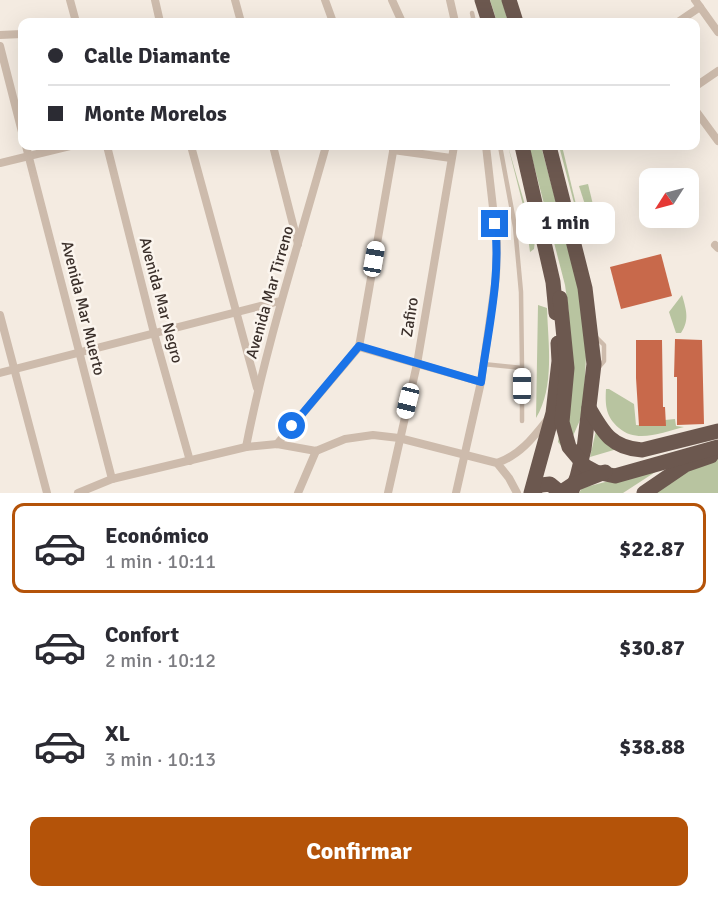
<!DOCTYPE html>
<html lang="es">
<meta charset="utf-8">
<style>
body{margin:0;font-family:Signika,sans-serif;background:#f2f2f3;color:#2b2b33;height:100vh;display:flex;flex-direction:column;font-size:22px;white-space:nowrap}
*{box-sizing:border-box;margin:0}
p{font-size:20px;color:#7c7c81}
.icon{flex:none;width:33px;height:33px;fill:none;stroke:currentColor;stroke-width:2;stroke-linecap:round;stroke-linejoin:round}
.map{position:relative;height:493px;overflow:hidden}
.side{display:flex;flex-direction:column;background:#fff;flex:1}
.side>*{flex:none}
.top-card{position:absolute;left:18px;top:18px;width:682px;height:132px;border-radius:12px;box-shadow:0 6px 24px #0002;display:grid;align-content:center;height:132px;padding:0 30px;background:#fff}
.needle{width:39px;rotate:234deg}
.buttons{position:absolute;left:639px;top:168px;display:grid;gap:12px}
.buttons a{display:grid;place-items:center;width:60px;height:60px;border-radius:12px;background:#fff;box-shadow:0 6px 24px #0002;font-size:30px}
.end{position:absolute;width:27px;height:27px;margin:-14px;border:8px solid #1a73e8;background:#fff;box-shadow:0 0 0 3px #fff}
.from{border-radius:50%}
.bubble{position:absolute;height:42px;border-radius:12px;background:#fff;box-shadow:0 6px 24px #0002;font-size:20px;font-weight:700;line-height:42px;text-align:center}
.car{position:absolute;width:18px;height:36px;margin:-18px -9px;border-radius:8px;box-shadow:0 0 4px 2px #0007;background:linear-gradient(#fff 24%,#345 0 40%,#fff 0 76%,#345 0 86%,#fff 0)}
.top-card b{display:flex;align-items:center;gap:21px;height:57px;font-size:22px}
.top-card b+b{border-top:2px solid #e1e1e2}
.top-card i{width:15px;height:15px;background:#2b2b33}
ul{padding:10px 0 0;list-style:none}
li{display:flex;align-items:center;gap:18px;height:90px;margin:0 12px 9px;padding:0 18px;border:3px solid transparent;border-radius:12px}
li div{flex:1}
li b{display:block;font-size:22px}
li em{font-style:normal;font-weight:700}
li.selected{border-color:#b45309}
li>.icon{width:54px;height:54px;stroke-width:1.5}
.primary-button{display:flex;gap:12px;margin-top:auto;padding:12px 30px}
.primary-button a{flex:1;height:69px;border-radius:12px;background:#b45309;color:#fff;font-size:24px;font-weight:700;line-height:69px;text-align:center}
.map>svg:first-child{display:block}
.green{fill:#b8c4a0}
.building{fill:#c8694b}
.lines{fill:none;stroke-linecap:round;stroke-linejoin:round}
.service{stroke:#cdbbac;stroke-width:4.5}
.minor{stroke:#cdbbac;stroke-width:8}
.trunk{stroke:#6c584f;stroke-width:15}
.trunk-bridge{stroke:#6c584f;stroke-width:15}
.route{stroke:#1a73e8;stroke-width:8}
.labels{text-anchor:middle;stroke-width:5;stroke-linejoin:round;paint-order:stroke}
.street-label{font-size:16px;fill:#3b302b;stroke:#fbf5ee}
</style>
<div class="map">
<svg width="718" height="493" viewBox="0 0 718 493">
<rect width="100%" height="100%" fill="#f4ebe1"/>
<g class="green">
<polygon points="490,0 502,0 508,22 497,22"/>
<polygon points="508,146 535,240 534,249 530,252 524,209"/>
<polygon points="529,146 541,146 580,291 586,356 584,399 580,420 569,445 562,447 558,442 568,376 569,313 565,285"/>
<polygon points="559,146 562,146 579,217 579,222"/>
<polygon points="588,184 597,221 589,217 579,186"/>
<path d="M682 295C686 309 690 320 681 333H676L669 312Z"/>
<path d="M538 305 547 308C548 344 555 386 536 418Z"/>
<path d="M606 389H609L634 404 636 425 665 426V420L675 419 676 426 684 427C663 432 637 444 619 428 606 417 605 406 606 389Z"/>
<polygon points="597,426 624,447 590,457"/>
<polygon points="718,456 718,493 652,493 689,467"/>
<polygon points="663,467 623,493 579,493 582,488"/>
</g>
<g class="building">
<polygon points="661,254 672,296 621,309 610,267"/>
<polygon points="675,339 702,340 704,424 677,425 677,377 674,377"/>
<polygon points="636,340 662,340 663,407 665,407 666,426 639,426 636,378"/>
</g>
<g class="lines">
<g class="service">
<polyline points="472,13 474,22"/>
<polyline points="500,146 515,227 521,292 522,368"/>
<polyline points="595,336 604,345 604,361 599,367"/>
<polyline points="483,364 522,368 522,421"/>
</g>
<g class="minor">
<polyline points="70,0 76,22"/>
<polyline points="155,0 160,22"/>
<polyline points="235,0 241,22"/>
<polyline points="325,0 333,22"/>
<polyline points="392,0 402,22"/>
<polyline points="450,0 455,22"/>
<polyline points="695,0 718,32"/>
<polyline points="678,22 700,7"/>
<polyline points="0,35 22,34"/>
<polyline points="0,46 22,132"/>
<polyline points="696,86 718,71"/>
<polyline points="696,111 718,141"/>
<polyline points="26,146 112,479"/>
<polyline points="107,146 154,333 190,461"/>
<polyline points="191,146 257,388"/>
<polyline points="273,146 298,244"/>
<polyline points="393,150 451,158"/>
<polyline points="0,163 70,146"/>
<polyline points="715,245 718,248"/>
<polyline points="0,315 47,493"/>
<polyline points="359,347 481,382"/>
<polyline points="0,373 280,301"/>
<polyline points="277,444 359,347 394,146"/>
<path d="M246 447C266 345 298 246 326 146"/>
<path d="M497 463C520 455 533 438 548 419"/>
<polyline points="78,493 112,479 246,447 277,444 316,451 345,439 373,435 399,438 497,463 509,478 517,493"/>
<polyline points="298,493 316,451"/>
<polyline points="388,493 417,364 454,146"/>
<polyline points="456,493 481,382 496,277 497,243 486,146"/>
</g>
<g class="trunk">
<polyline points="482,0 489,22"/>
<polyline points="509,0 516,22"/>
<polyline points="522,146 553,282 556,313"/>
<polyline points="549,146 585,288 594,364 584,449 577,477 571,493"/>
<path d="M589 408C603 432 611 448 642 450L718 431"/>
<polyline points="533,489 541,485 550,484 561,493"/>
<polyline points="531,493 553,413 559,361 558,343"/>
<polyline points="644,493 685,465 711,456"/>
</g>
<g class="trunk-bridge">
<polyline points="560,298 567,368 562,422 569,447 585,466 596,472 615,476 718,447"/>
<polyline points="560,493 572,485 605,472"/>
</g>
</g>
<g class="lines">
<path class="route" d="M292 426 359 346 481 382C488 330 501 277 495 224"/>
</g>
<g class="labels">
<g class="street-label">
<text transform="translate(269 292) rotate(-74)" y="6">Avenida Mar Tirreno</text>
<text transform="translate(162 300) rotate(75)" y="6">Avenida Mar Negro</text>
<text transform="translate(84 308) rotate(76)" y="6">Avenida Mar Muerto</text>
<text transform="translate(409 317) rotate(-81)" y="6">Zafiro</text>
</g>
</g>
</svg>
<div class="buttons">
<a><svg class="needle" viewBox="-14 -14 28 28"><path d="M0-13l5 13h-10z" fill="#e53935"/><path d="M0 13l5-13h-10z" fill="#7c7c81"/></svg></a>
</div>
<i class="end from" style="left:292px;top:426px"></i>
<i class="end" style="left:495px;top:224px"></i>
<div class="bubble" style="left:516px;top:202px;width:99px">1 min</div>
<i class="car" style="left:374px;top:259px;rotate:10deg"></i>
<i class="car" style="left:522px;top:386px;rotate:0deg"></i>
<i class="car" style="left:408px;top:401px;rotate:194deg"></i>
<div class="top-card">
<b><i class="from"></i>Calle Diamante</b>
<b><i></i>Monte Morelos</b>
</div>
</div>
<section class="side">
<ul>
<li class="selected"><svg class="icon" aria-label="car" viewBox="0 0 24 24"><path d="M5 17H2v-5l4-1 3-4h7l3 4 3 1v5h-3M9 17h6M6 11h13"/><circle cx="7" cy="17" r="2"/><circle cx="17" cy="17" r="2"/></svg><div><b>Económico</b><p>1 min · 10:11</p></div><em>$22.87</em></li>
<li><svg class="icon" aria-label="car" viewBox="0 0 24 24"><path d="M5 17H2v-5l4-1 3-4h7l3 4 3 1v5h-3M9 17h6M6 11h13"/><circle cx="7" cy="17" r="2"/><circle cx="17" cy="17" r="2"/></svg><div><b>Confort</b><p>2 min · 10:12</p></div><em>$30.87</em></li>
<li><svg class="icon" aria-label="car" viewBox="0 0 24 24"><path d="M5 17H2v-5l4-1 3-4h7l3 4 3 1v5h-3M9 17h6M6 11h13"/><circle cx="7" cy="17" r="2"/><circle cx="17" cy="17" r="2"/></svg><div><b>XL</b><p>3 min · 10:13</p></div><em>$38.88</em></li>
</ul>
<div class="primary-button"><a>Confirmar</a></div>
</section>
